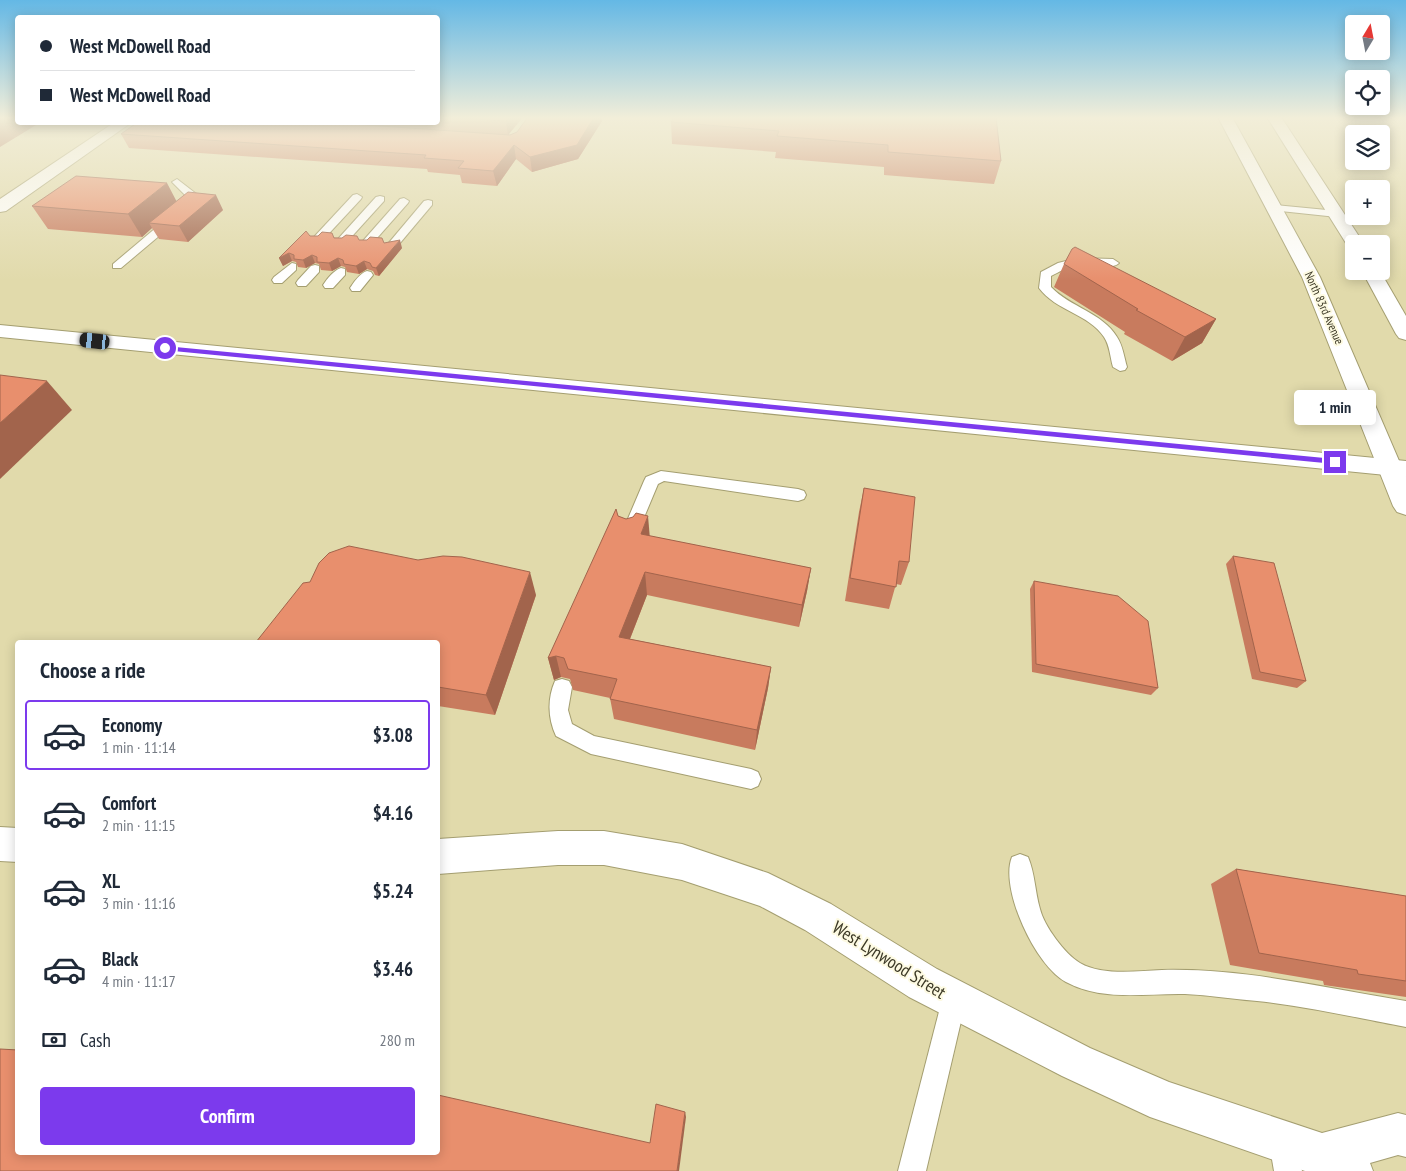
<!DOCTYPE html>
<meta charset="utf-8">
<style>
body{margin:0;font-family:"PT Sans Narrow",sans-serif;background:#f6f6f7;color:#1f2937;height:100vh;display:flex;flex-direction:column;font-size:19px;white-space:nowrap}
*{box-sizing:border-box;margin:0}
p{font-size:16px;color:#747a83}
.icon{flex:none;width:28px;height:28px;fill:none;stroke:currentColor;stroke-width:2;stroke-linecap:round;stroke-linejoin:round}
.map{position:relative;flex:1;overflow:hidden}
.panel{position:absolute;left:15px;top:640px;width:425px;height:515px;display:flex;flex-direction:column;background:#fff;border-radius:5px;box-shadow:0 2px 12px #0003}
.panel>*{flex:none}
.top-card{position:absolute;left:15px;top:15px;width:425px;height:110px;border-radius:5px;box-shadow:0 2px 12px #0003;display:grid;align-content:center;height:110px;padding:0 25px;background:#fff}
.needle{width:32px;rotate:10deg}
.fabs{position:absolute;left:1345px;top:15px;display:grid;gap:10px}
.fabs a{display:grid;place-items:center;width:45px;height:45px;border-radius:5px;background:#fff;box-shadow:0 2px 12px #0003;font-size:25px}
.end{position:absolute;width:22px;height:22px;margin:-11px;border:6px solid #7c3aed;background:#fff;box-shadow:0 0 0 2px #fff}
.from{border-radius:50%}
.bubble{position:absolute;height:35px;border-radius:5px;background:#fff;box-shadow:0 2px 12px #0003;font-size:16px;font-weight:600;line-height:35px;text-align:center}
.car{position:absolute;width:15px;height:30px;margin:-15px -8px;border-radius:6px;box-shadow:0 0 4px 1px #0007;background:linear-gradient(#222 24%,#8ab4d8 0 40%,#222 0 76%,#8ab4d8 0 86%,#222 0)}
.top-card b{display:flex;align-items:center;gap:18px;height:48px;font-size:19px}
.top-card b+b{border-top:1px solid #e0e1e3}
.top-card i{width:12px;height:12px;background:#1f2937}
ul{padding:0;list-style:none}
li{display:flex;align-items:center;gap:15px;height:70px;margin:0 10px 8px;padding:0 15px;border:2px solid transparent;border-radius:5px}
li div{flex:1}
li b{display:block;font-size:19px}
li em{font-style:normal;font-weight:600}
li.on{border-color:#7c3aed}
li>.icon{width:45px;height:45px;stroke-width:1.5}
h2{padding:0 25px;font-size:22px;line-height:60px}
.pay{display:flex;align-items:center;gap:12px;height:55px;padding:0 25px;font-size:19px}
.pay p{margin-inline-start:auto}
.cta{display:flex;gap:10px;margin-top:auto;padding:10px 25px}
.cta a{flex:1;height:58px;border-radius:5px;background:#7c3aed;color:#fff;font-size:20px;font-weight:600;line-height:58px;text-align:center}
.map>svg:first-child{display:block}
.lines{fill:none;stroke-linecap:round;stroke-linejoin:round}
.lane-casing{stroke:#a49e70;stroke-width:2}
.street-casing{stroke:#a49e70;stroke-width:2}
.secondary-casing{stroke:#a49e70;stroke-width:2}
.primary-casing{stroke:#a49e70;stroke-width:2}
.lane{fill:#fff;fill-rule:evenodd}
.street{fill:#fff;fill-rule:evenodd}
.secondary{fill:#fff;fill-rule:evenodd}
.primary{fill:#fff;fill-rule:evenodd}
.wall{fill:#c87b5e}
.shaded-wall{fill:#a2644c}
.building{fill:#e88f6d;stroke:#a2644c}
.route{fill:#7c3aed}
.labels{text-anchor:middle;stroke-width:4;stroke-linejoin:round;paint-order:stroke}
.far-street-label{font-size:12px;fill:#3c3926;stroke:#fdfae2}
.near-street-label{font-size:18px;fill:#3c3926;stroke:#fdfae2}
</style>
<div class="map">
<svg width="1406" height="1171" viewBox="0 0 1406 1171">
<rect width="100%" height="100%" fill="#e1daab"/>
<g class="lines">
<defs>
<g id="lane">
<polygon points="177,179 199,196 200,198 197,204 121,268 113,268 113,264 189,200 189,199 172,182"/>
<polygon points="357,194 362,197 361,199 321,242 313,242 313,238 353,195"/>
<polygon points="380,196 384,197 384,201 345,244 337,244 337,240 376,197"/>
<polygon points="404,198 409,201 408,203 370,246 362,246 362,242 400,199"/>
<polygon points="428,200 432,201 432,205 395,249 387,249 387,245 424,201"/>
<polygon points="1275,205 1337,211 1342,214 1337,217 1271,210 1271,206"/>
<path d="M1078 258 1113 259 1119 263C1111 271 1088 264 1077 266 1067 267 1059 272 1051 276V287C1070 307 1103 313 1117 337 1123 346 1124 357 1127 367L1125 370 1120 371 1113 367C1110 357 1110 346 1104 337 1089 314 1056 311 1039 288L1041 272 1058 263Z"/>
<polygon points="292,263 296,264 296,270 282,283 274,283 272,280 274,277"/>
<polygon points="315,265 319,266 319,272 306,286 298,286 296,283 298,280 311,266"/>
<path d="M341 268 345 269V275L333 288H325L323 285C327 279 334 270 341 268Z"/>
<path d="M367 271 371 272 373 275 360 291H352L350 288C354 282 360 273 367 271Z"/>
<polygon points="661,471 798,489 804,491 806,495 804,499 798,501 664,481 658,484 635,539 629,541 623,539 621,535 644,481 646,477"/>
<path d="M562 679 569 681 572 687 568 710 572 724 594 736 751 769 758 772 761 779 758 786 751 789 591 754 556 736C548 719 547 699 555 681Z"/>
<path d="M1020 854 1028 857C1035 873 1035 892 1040 909 1044 926 1065 954 1080 963 1102 976 1137 971 1162 970 1244 968 1326 988 1406 1001V1027C1357 1018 1307 1006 1257 1001 1233 999 1209 995 1185 994 1145 993 1104 1002 1066 982 1036 967 999 888 1012 857Z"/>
<polygon points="954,988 963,991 966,1000 926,1171 898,1171 942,1000 945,991"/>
<polygon points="1283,1128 1293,1132 1302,1171 1274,1171 1269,1142 1273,1132"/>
</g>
<g id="street">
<polygon points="115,122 132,122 6,211 0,212 0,199"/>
<polygon points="0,827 18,828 18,862 0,861"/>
<polygon points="558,831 604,831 682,844 768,873 831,904 937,969 1090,1048 1169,1082 1322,1133 1398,1113 1406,1115 1406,1157 1398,1155 1370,1163 1373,1171 1305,1171 1150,1117 1062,1076 909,997 805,930 760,906 682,880 604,865 558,865 438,874 438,839"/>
</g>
<g id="secondary">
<polygon points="1218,117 1232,117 1320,277 1406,477 1406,515 1397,512 1393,506 1302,277"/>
<polygon points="1267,117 1281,117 1364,244 1354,244 1354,249 1349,248"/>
<polygon points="1362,271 1380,271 1406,316 1406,340 1399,338 1396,334"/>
</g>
<polygon id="primary" points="0,325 1406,461 1406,477 0,337"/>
</defs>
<use href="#lane" class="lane-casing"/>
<use href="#street" class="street-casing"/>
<use href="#secondary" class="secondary-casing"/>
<use href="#primary" class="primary-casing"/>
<use href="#lane" class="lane"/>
<use href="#street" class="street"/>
<use href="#secondary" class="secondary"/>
<use href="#primary" class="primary"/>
</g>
<g class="wall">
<polygon points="438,117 523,117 509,134 510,135 517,132 528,117 602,117 602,121 578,159 532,172 516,159 497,186 462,183 460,175 428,172 427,169 129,148 121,134 138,122 438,122"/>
<polygon points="996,117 1001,161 994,184 884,175 884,167 775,158 776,152 672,144 671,122"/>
<polygon points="176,201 223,210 188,242 159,239 152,228 142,237 48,229 32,206"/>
<polygon points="310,236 342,238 384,243 402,248 379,276 375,275 373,271 367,269 359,274 347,272 345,267 341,266 332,271 321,270 319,264 315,263 306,268 298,267 296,262 292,261 283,266 279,258"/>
<polygon points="1064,264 1216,319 1202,343 1172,361 1124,334 1125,332 1054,287"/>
<polygon points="864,488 909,562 901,585 896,584 889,609 845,601 859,512"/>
<polygon points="618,516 626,519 650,536 811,568 807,591 799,627 647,595 630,639 771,667 768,688 755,750 614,719 610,698 573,690 570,679 561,677 554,680 548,658"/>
<polygon points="1233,556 1306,681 1297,688 1252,679 1226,564"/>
<polygon points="1034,581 1158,688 1151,695 1032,672 1030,589"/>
<polygon points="536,595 495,715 438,706 438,642"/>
<polygon points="1236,869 1406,896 1406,997 1324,985 1323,981 1230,965 1211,884"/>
</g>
<g class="shaded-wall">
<polygon points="0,117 18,117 18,122 41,122 0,147"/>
<polygon points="509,117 523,117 508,135 506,121"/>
<polygon points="594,117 602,117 602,121 578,159 532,172 530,157"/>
<polygon points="514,145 516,159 497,186 493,171"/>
<polygon points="167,183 179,206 149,223 152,228 142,237 128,214"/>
<polygon points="216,195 223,210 188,242 179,226"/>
<polygon points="400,240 402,248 379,276 376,268"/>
<polygon points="289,253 292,261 283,266 279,258"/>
<polygon points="312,255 315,263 306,268 303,260"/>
<polygon points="338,258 341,266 332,271 329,263"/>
<polygon points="364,261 367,269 359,274 356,266"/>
<polygon points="1216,319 1202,343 1172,361 1185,337"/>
<polygon points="47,381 72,410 0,479 0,423"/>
<polygon points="648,516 650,539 641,534"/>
<polygon points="811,568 807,591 799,627 802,605"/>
<polygon points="530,572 536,595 495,715 486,695"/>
<polygon points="645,572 647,595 622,659 619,637"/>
<polygon points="556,656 561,677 554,680 548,658"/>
<polygon points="771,667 768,688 755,750 757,730"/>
<polygon points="685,1112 686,1117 679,1171 677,1171"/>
</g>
<g class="building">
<polygon points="443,117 509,117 506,121"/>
<polygon points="528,117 594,117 577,145 530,157 514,145 493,171 458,168 464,161 424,158 426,155 121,134 138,122 323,122 510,135 517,132"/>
<polygon points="674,117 996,117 1001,161 888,152 888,145 777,136 779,131 671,122"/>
<polygon points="76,176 167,183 128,214 32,206"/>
<polygon points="188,192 216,195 179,226 149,223"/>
<polygon points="306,231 310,236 318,236 322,232 332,233 334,238 342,238 346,235 357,236 359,240 367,240 370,237 382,238 384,243 400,240 376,268 372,267 370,263 364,261 356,266 344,264 343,260 338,258 329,263 317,262 317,257 312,255 303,260 294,259 294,255 289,253 279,258"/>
<polygon points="1075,247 1216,319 1185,337 1136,310 1138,309 1064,264 1072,249"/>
<polygon points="0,375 47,381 0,423"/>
<polygon points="864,488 915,497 909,562 899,561 896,587 850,578"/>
<polygon points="616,509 618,516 626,519 633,517 636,513 648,516 641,534 811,568 802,605 645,572 619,637 771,667 757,730 610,699 617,679 568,669 564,658 556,656 548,658"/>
<polygon points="349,546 418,560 443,556 462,557 530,572 486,695 438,687 438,642 256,642 303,583 310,582 319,563 329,553"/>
<polygon points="1233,556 1274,563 1306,681 1260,672"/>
<polygon points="1034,581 1118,596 1148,621 1158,688 1036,664"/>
<polygon points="1236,869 1406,896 1406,981 1358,974 1357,970 1259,953"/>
<polygon points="0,1049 18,1050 18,1152 438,1152 438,1095 650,1143 656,1104 685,1112 677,1171 0,1171"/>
</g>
<linearGradient id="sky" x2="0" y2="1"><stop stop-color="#64b8e5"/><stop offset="0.42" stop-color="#f2eed9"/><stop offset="1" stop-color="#f2eed9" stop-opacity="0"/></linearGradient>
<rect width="1406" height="281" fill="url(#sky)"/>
<polygon class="route" points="165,346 1335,459 1338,462 1335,464 163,350"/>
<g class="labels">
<g class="far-street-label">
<text transform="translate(1324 308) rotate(66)" y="4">North 83rd Avenue</text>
</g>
<g class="near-street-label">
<text transform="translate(889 960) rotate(32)" y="6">West Lynwood Street</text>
</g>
</g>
</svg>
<div class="fabs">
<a><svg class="needle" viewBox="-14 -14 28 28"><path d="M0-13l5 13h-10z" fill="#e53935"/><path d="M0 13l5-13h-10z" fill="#747a83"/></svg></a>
<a><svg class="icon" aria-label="locate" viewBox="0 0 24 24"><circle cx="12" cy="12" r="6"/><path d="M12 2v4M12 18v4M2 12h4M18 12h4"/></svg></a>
<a><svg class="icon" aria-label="layers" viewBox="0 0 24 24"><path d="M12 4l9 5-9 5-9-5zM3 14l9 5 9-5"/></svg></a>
<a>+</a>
<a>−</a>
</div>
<i class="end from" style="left:165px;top:348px"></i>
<i class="end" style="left:1335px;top:462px"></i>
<div class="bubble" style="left:1294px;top:390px;width:82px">1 min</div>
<i class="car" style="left:95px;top:341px;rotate:276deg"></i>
<div class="top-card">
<b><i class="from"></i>West McDowell Road</b>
<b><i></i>West McDowell Road</b>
</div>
<section class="panel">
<h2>Choose a ride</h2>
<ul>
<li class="on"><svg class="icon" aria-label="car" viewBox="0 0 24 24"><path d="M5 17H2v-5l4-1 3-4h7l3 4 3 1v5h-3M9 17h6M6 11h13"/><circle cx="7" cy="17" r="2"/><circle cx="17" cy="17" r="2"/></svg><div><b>Economy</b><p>1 min · 11:14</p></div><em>$3.08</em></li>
<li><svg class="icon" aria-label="car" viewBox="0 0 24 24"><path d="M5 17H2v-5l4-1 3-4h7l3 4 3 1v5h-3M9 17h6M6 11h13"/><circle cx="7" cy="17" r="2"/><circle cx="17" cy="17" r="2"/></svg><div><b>Comfort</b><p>2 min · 11:15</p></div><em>$4.16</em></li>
<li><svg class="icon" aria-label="car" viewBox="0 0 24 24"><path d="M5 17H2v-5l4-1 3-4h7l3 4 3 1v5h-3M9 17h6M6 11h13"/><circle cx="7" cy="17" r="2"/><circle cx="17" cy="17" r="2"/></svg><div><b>XL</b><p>3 min · 11:16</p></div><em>$5.24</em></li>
<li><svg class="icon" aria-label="car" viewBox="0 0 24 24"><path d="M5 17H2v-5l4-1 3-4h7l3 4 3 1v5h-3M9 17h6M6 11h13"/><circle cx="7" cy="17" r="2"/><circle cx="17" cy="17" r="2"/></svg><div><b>Black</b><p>4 min · 11:17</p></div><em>$3.46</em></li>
</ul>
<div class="pay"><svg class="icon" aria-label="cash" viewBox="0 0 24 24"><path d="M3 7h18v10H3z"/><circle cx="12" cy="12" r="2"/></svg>Cash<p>280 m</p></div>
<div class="cta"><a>Confirm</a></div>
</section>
</div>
